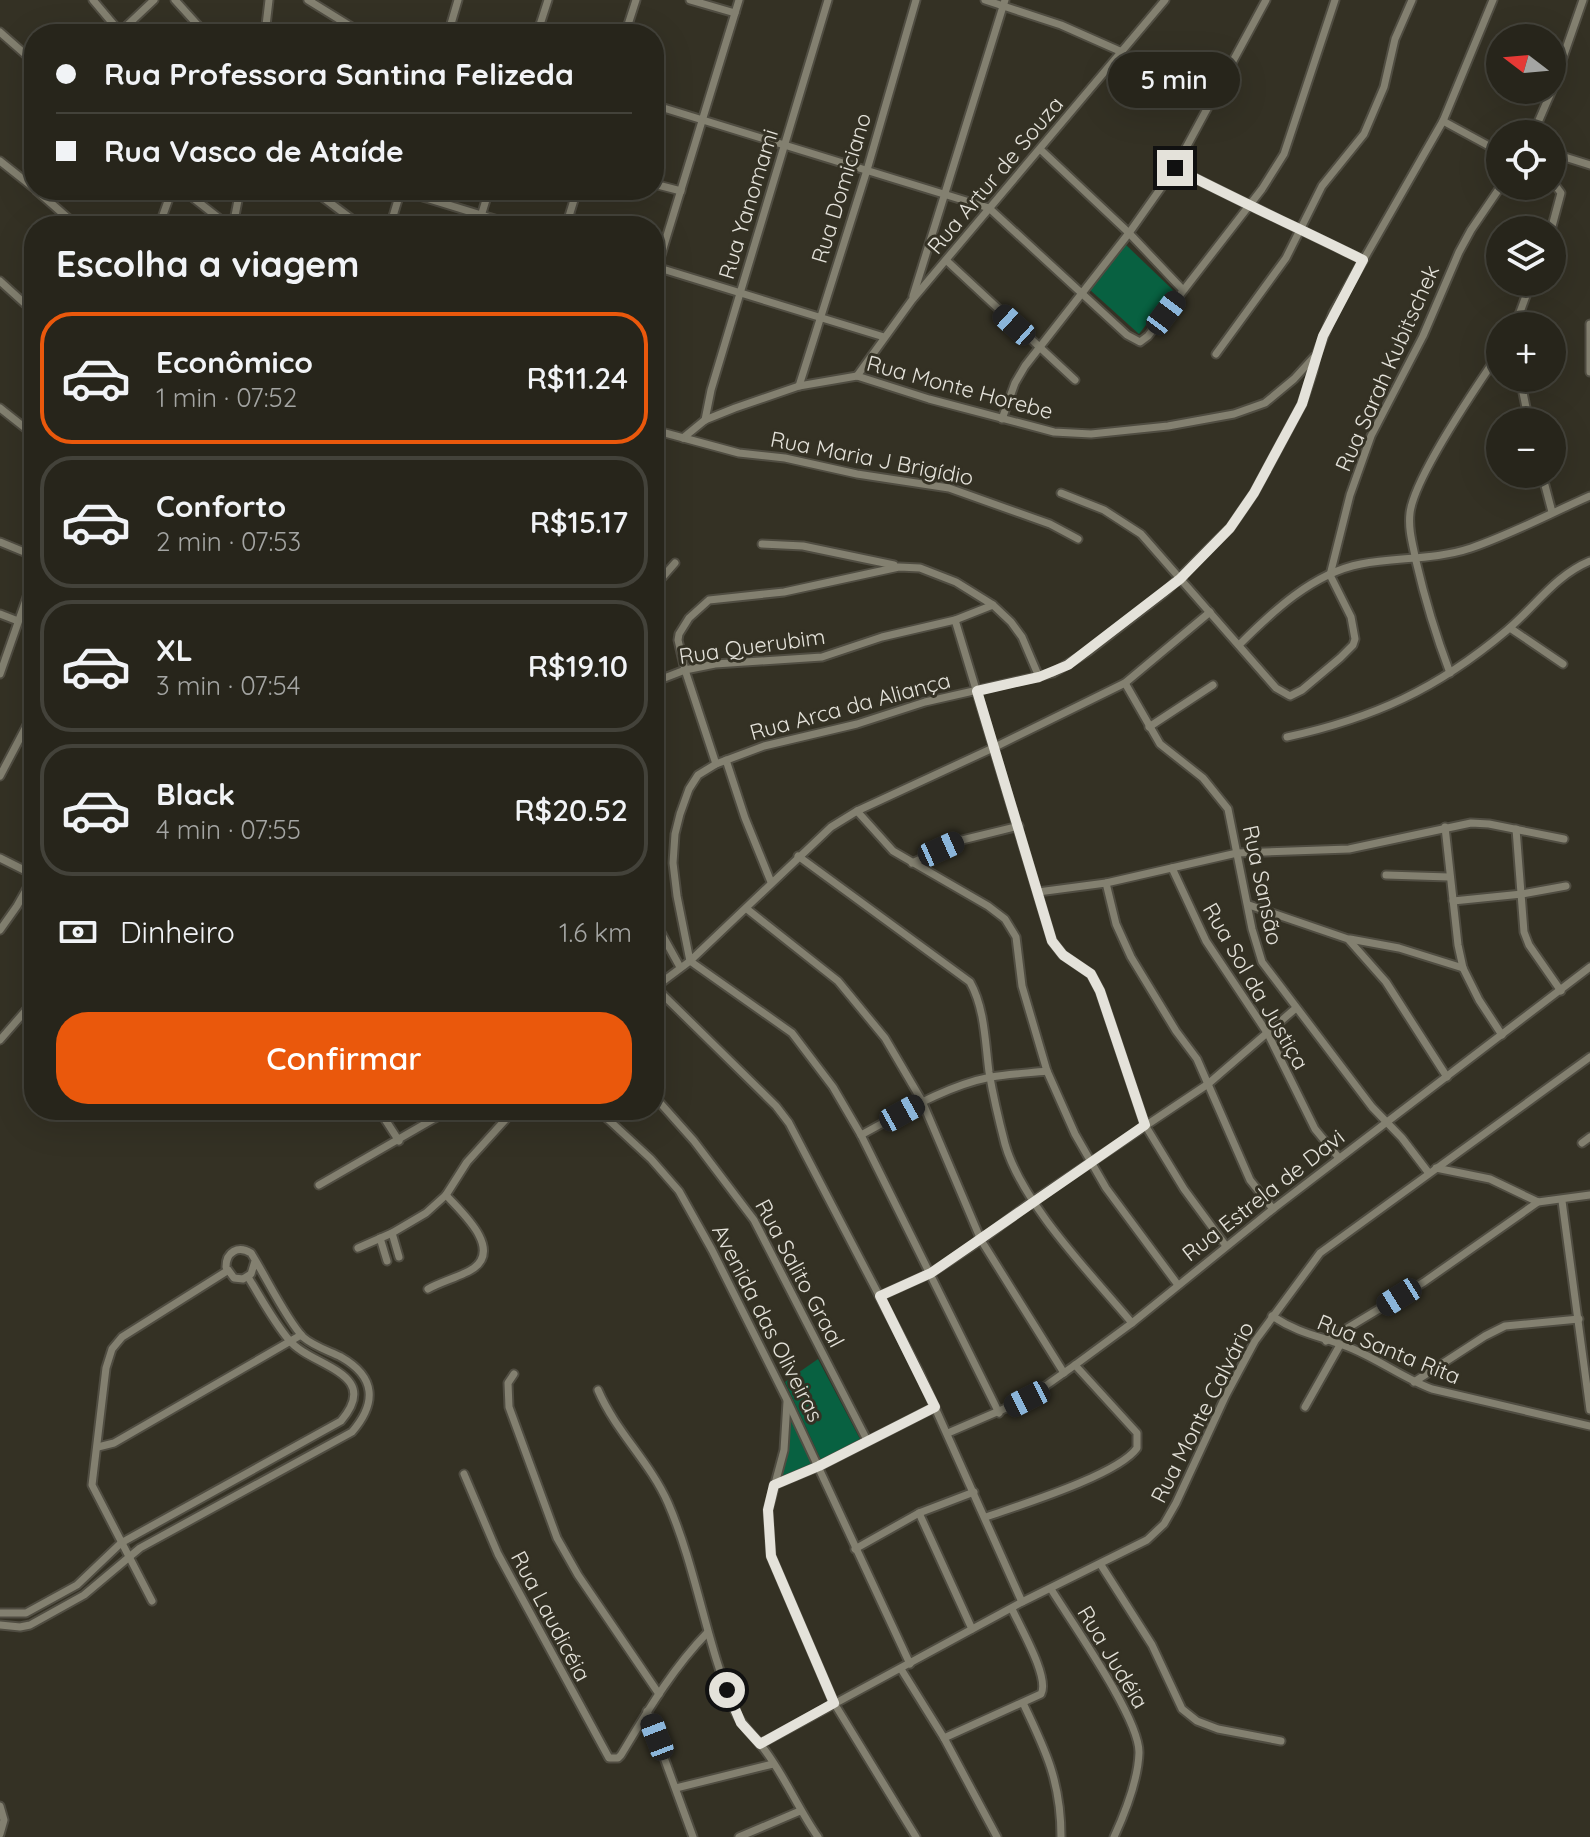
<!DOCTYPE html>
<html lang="pt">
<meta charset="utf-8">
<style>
body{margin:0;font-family:Quicksand,sans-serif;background:#2f2d24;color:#f1f3f6;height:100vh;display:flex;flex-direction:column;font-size:30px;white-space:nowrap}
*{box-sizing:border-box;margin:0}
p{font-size:26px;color:#a4a5a3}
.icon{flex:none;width:44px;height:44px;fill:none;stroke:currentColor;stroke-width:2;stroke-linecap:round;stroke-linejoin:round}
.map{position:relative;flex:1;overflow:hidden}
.side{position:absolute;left:24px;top:216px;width:640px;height:904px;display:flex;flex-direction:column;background:#27251b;border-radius:32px;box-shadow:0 8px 32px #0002,0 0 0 2px #43423a}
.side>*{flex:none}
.top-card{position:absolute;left:24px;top:24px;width:640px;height:176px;border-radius:32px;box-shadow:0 8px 32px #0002,0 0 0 2px #43423a;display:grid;align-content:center;height:176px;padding:0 32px;background:#27251b}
.needle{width:52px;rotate:286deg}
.buttons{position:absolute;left:1486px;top:24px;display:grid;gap:16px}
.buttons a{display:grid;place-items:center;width:80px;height:80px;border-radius:50%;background:#27251b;box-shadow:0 8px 32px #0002,0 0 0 2px #43423a;font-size:40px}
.end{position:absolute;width:36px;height:36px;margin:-18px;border:10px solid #e4e2da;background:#111;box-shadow:0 0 0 4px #111}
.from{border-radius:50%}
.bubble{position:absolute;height:56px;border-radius:28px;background:#27251b;box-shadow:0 8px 32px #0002,0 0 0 2px #43423a;font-size:26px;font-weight:600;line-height:56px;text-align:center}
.car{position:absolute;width:24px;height:48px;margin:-24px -12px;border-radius:10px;box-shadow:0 0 6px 2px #0007;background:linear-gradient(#222 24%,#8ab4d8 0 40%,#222 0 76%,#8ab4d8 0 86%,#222 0)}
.top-card b{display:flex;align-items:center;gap:28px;height:76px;font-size:30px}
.top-card b+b{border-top:2px solid #43423a}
.top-card i{width:20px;height:20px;background:#f1f3f6}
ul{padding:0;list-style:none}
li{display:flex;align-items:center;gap:24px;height:132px;margin:0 16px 12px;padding:0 16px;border:4px solid #43423a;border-radius:32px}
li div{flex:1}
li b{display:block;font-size:30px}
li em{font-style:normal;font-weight:600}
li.current{border-color:#ea580c}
li>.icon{width:72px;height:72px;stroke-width:1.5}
h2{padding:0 32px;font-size:36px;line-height:96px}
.pay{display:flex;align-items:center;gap:20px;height:88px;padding:0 32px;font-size:30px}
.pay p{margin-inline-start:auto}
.action{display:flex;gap:16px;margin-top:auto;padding:16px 32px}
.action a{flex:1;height:92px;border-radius:32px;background:#ea580c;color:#fff;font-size:32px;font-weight:600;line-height:92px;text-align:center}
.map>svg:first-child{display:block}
.green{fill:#086141}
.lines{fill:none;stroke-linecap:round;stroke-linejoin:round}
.street-casing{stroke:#504d42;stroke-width:11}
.street{stroke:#838070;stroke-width:7}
.route{stroke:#e4e2da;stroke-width:10}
.labels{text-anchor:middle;stroke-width:6;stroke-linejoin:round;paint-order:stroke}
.street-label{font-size:22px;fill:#e4e2da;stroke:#343124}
</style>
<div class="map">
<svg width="1590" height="1837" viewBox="0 0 1590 1837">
<rect width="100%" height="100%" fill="#343124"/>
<g class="green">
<polygon points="1125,244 1173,290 1139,334 1089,289"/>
<polygon points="818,1359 860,1439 821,1460 785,1382"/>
<polygon points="788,1408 813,1465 780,1478 787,1440"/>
</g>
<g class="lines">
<defs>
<g id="street">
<polyline points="93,0 120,32"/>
<polyline points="175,0 204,32"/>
<polyline points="308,0 363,34"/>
<polyline points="690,0 735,13"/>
<polyline points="985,0 1061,25 1122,52"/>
<polyline points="0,32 34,62"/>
<polyline points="118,34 154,0"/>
<polyline points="265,34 269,0"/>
<polyline points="448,34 458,0"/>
<polyline points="537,34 548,0"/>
<polyline points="625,34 636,0"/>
<polyline points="1552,89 1583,0"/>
<polyline points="654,105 989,208 1127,335 1140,342 1148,336 1262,189 1284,154 1335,0"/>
<polyline points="1443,121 1500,152"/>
<polyline points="1533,134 1552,90"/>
<polyline points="1041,150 1129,233 1183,290"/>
<polyline points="1552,153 1590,165"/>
<polyline points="0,161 34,188"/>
<path d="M1175 168C1237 200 1300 229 1363 260"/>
<polyline points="654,184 681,191"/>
<polyline points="36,190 77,226"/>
<polyline points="183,190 229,226"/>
<polyline points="313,190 361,226"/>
<polyline points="400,190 517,226"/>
<polyline points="159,226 172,190"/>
<polyline points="233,226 240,190"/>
<polyline points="390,226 401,190"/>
<polyline points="478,226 489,190"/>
<polyline points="566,226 577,190"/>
<polyline points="1551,230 1561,193 1552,181"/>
<polyline points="947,261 1075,380"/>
<polyline points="656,267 884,337"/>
<polyline points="654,278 739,0"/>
<polyline points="0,281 34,312"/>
<polyline points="913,296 1005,0"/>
<polyline points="1590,324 1590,372"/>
<polyline points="1515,326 1531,282"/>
<polyline points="1216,354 1286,258 1322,186 1364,134 1384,87 1395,39 1412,0"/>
<polyline points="857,376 912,300 1165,0"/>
<polyline points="1520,378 1529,422"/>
<polyline points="799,386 867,170 916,0"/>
<polyline points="0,408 34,435"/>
<polyline points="1002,419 1015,383 1025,366 1129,233 1175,168 1266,0"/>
<polyline points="705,420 711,390 828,0"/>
<polyline points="654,430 739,453 785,458 857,474 949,488 1050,524 1078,539"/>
<polyline points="683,438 705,420 735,408 799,386 857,376 929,399 1054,432 1091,434 1168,426 1234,414 1265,403 1294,379 1314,357"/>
<polyline points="1542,474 1552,512"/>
<polyline points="1061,493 1104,510 1141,534 1276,688 1290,696 1302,690 1340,658 1353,645 1355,639 1351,617 1330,575 1350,495 1371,436 1423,336 1459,252 1471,230 1501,186"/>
<polyline points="0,542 34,556"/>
<polyline points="762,544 803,546 894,565"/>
<polyline points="654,587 675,563"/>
<polyline points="0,614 18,621"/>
<polyline points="955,620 1052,941 1063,955 1091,974 1100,991 1145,1125 1184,1189 1226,1246"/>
<polyline points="1510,628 1563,664"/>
<path d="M1239 645C1272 612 1313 573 1361 564 1397 557 1435 560 1471 548 1512 534 1551 513 1590 496"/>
<path d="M1450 673C1436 636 1425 600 1416 561 1413 545 1408 530 1410 513 1414 478 1478 384 1500 352"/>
<polyline points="0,674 34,577"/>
<polyline points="654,682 685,670 715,664 822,657 882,637 955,620 993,605"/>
<polyline points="1125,683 1160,744 1203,778 1228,809 1252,929 1262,962 1372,1107 1402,1138 1428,1172"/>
<polyline points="1149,727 1213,685"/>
<path d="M1287 737C1374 718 1437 689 1506 631 1535 607 1554 576 1590 561"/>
<polyline points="726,760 745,818 771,882"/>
<polyline points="716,764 685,670 678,640 679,634 689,618 709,600 784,592 899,567 920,568 956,582 993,605 1011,622 1022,637 1039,677"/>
<polyline points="0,776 28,723 34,720"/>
<polyline points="857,811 893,851 988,906 1005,919 1016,937 1022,986 1047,1071 1075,1134 1106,1188 1178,1285"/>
<polyline points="1445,827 1458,945 1463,968 1479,1000 1502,1035"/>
<polyline points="1516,829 1524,932 1529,945 1561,991"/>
<path d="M798 856 970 982C985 1009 985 1042 989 1072 993 1095 999 1121 1005 1144 1022 1204 1091 1274 1132 1323"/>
<polyline points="0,858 34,875"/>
<polyline points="912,863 962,840 1019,826"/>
<polyline points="1172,868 1206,941 1268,1034 1315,1129 1339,1158"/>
<polyline points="1386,875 1449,877"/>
<polyline points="1106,883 1116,924 1131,957 1176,1031 1197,1059 1250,1180 1273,1209"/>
<polyline points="1038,892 1106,883 1237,853 1349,849 1471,823 1489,824 1564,839"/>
<polyline points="1453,901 1522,894 1566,886"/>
<polyline points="1249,905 1348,939 1386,982 1447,1077"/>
<polyline points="747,909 838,981 885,1038 922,1101 981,1240 1064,1373"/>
<polyline points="654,920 680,967"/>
<polyline points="0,930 17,906 34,876"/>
<polyline points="1350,939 1399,948 1463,968"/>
<polyline points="690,961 677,896 673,863 675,834 680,814 689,789 698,775 716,764 764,746 857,724 925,702 1053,673 1089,651 1164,593 1230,528 1254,493 1302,404 1313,371 1316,356 1333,313 1443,121 1493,0"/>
<polyline points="690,961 792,1033 833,1087 861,1135 999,1413"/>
<polyline points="655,987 776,1106 789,1123 919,1372 1022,1602"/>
<polyline points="654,988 690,961 831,827 857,811 993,748 1125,683 1210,612"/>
<polyline points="0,1040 34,1001"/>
<polyline points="654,1096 694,1141 754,1220 867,1440"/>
<polyline points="379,1110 399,1141"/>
<polyline points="598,1110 651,1159 679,1191 712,1250 787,1400 910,1664"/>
<path d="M861 1135C902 1113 945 1086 991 1077 1009 1074 1029 1073 1047 1071"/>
<polyline points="1582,1143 1590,1137"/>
<polyline points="1436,1168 1490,1179 1538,1202 1590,1195"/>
<polyline points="319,1185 449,1110"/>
<polyline points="1562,1201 1590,1410"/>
<polyline points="392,1233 399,1257"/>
<polyline points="380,1238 387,1261"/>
<polyline points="358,1248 392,1233 426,1213 446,1195 467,1162 514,1110"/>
<path d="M428 1289C440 1282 465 1275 474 1268 502 1247 460 1211 446 1195"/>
<polyline points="880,1296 931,1273 981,1240 1033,1201 1208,1084 1296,1008"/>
<path d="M1272 1316C1303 1336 1323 1336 1353 1349 1381 1361 1405 1379 1432 1389L1590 1426"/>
<polyline points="1326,1341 1424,1282 1538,1202"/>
<polyline points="514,1374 508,1383 509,1407 557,1538 578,1575 659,1694"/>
<polyline points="1414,1382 1485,1336 1505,1326 1579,1319"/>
<path d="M598 1390C616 1432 650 1462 668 1503 697 1570 706 1644 735 1711 741 1725 751 1733 760 1744 782 1770 798 1809 818 1837"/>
<polyline points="787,1402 784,1450 768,1510 771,1556 834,1703 916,1837"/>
<polyline points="1305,1407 1340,1345"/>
<polyline points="948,1433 1027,1399 1075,1365 1132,1323 1273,1209 1590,967"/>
<polyline points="98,1447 114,1443 301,1335"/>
<path d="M464 1474 498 1554 609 1758H618L621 1755C647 1712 672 1669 707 1633"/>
<polyline points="774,1485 819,1466 935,1407"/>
<polyline points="919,1513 972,1629"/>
<path d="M986 1517C1020 1505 1118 1475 1137 1448V1433L1075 1365"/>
<polyline points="855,1549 919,1513 974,1492"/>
<polyline points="1101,1565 1152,1645 1182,1709 1197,1721 1218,1729 1281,1741"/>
<path d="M1051 1589C1072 1623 1140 1719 1139 1753 1138 1780 1125 1813 1114 1837"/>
<polyline points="152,1601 92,1485 106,1368 112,1349 122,1337 227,1271"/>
<path d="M0 1613H26L77 1585 121 1543 341 1421C383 1372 311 1367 289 1340 273 1321 261 1298 248 1277"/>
<path d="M0 1625 20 1627 30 1625 84 1595 140 1548 352 1432C377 1403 376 1377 341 1357 329 1351 313 1346 303 1337 286 1319 265 1275 251 1253 238 1245 226 1252 226 1267L234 1278 243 1279 251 1274 255 1261"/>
<polyline points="901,1669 944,1738 997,1837"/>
<path d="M1023 1703C1046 1751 1061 1782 1061 1837"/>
<polyline points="647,1711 693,1837"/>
<path d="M944 1738 1041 1694C1050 1678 1020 1627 1012 1609"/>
<polyline points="760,1744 1022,1602 1147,1540 1164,1524 1176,1503 1226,1395 1255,1341 1320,1253 1590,1057"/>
<polyline points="676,1788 773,1764"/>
<polyline points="0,1806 4,1820 0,1834"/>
<polyline points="739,1837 800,1811"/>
</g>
</defs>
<use href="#street" class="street-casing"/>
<use href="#street" class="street"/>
</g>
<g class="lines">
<path class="route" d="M727 1690 741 1723 760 1744 834 1703 771 1556 768 1510 774 1485 819 1466 935 1407 880 1296 931 1273 1145 1125 1100 991 1091 974 1063 955 1052 941 977 691 1039 677 1068 665 1180 579 1230 528 1254 493 1302 404 1323 336 1363 260C1300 229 1237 200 1175 168"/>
</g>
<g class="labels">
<g class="street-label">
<text transform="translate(995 175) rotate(-50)" y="8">Rua Artur de Souza</text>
<text transform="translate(841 188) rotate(-73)" y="8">Rua Domiciano</text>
<text transform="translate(748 204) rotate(-73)" y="8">Rua Yanomami</text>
<text transform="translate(1387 368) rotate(-66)" y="8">Rua Sarah Kubitschek</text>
<text transform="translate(960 387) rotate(15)" y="8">Rua Monte Horebe</text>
<text transform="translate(872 458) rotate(11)" y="8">Rua Maria J Brigídio</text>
<text transform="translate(752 646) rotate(-8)" y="8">Rua Querubim</text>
<text transform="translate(850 706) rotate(-15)" y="8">Rua Arca da Aliança</text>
<text transform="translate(1263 885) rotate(78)" y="8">Rua Sansão</text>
<text transform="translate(1256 986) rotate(60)" y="8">Rua Sol da Justiça</text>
<text transform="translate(1263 1195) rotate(-38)" y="8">Rua Estrela de Davi</text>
<text transform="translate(800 1273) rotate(62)" y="8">Rua Salito Graal</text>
<text transform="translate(768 1323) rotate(63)" y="8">Avenida das Oliveiras</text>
<text transform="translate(1389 1349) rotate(22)" y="8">Rua Santa Rita</text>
<text transform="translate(1202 1412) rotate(-63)" y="8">Rua Monte Calvário</text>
<text transform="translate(551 1616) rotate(62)" y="8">Rua Laudicéia</text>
<text transform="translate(1113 1657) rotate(59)" y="8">Rua Judéia</text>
</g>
</g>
</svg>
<div class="buttons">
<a><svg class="needle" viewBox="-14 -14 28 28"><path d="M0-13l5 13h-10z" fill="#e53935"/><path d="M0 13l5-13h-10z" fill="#a4a5a3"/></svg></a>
<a><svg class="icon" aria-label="locate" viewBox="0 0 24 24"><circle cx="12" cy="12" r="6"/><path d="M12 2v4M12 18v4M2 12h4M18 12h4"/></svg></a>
<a><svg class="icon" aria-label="layers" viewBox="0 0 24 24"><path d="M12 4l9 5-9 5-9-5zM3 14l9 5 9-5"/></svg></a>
<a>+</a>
<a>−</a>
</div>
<i class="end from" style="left:727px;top:1690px"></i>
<i class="end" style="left:1175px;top:168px"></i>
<div class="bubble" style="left:1108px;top:52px;width:132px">5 min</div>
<i class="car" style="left:1166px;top:313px;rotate:37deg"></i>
<i class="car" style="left:1014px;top:325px;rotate:312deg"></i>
<i class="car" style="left:941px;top:849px;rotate:66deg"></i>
<i class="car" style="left:902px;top:1113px;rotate:61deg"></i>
<i class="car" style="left:1399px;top:1297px;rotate:238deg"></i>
<i class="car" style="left:1027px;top:1399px;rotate:243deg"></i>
<i class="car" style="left:657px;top:1737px;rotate:339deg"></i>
<div class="top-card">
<b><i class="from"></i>Rua Professora Santina Felizeda</b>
<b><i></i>Rua Vasco de Ataíde</b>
</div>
<section class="side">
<h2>Escolha a viagem</h2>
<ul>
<li class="current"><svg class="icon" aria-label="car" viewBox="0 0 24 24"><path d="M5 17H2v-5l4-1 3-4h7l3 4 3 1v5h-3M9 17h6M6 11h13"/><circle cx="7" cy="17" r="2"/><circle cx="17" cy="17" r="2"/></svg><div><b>Econômico</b><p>1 min · 07:52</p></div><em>R$11.24</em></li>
<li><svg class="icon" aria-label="car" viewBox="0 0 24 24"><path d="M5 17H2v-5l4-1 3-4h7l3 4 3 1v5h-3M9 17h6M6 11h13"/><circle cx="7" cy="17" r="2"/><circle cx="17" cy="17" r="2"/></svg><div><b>Conforto</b><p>2 min · 07:53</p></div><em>R$15.17</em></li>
<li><svg class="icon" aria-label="car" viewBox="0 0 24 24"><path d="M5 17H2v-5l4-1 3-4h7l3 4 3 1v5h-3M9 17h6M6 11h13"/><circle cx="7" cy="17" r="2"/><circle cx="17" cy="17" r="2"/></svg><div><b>XL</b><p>3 min · 07:54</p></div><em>R$19.10</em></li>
<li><svg class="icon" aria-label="car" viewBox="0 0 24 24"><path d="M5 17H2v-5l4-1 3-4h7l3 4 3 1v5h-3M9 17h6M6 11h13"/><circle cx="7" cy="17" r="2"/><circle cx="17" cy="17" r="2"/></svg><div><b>Black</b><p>4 min · 07:55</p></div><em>R$20.52</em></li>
</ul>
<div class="pay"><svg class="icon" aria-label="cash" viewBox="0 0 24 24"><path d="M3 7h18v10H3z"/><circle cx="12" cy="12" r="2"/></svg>Dinheiro<p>1.6 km</p></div>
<div class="action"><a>Confirmar</a></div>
</section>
</div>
